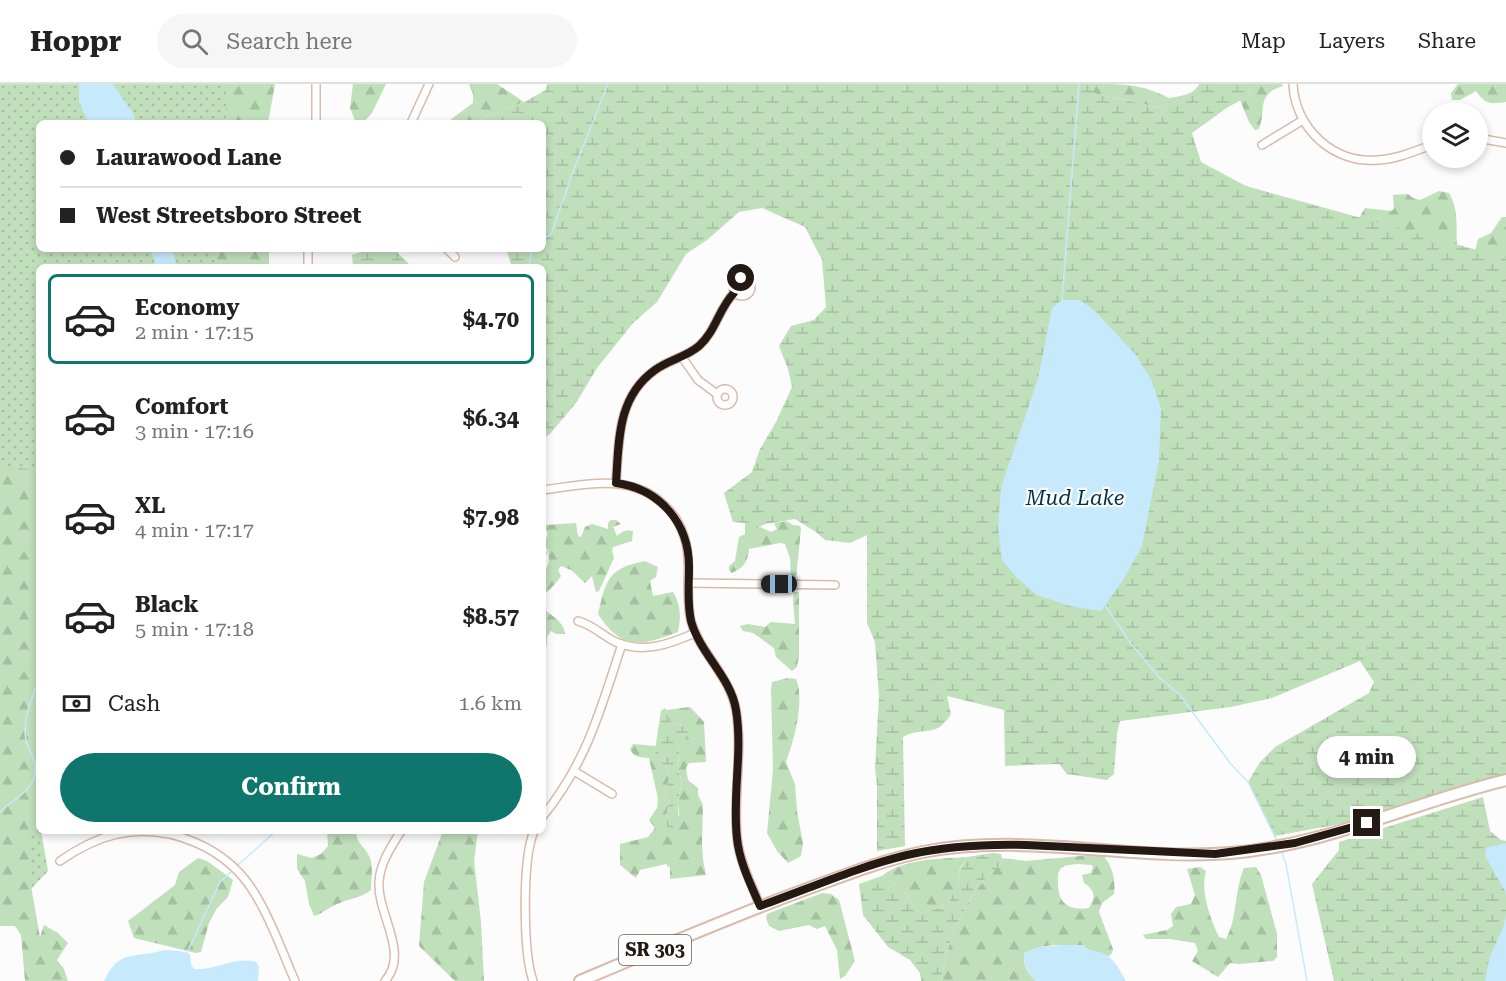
<!DOCTYPE html>
<meta charset="utf-8">
<style>
body{margin:0;font-family:"Roboto Serif",serif;background:#f6f6f6;color:#222;height:100vh;display:flex;flex-direction:column;font-size:22px;white-space:nowrap}
*{box-sizing:border-box;margin:0}
p{font-size:20px;color:#767676}
.icon{flex:none;width:33px;height:33px;fill:none;stroke:currentColor;stroke-width:2;stroke-linecap:round;stroke-linejoin:round}
.map{position:relative;flex:1;overflow:hidden}
.details{position:absolute;left:36px;top:180px;width:510px;height:570px;display:flex;flex-direction:column;background:#fff;border-radius:9px;box-shadow:0 3px 9px #0003}
.details>*{flex:none}
.banner{position:absolute;left:36px;top:36px;width:510px;height:132px;border-radius:9px;box-shadow:0 3px 9px #0003;display:grid;align-content:center;height:132px;padding:0 24px;background:#fff}
.tools{position:absolute;left:1422px;top:18px;display:grid;gap:12px}
.tools a{display:grid;place-items:center;width:66px;height:66px;border-radius:50%;background:#fff;box-shadow:0 3px 9px #0003;font-size:30px}
.end{position:absolute;width:27px;height:27px;margin:-14px;border:8px solid #241913;background:#fff;box-shadow:0 0 0 3px #fff}
.from{border-radius:50%}
.bubble{position:absolute;height:42px;border-radius:21px;background:#fff;box-shadow:0 3px 9px #0003;font-size:20px;font-weight:700;line-height:42px;text-align:center}
.car{position:absolute;width:18px;height:36px;margin:-18px -9px;border-radius:8px;box-shadow:0 0 4px 2px #0007;background:linear-gradient(#222 24%,#8ab4d8 0 40%,#222 0 76%,#8ab4d8 0 86%,#222 0)}
.banner b{display:flex;align-items:center;gap:21px;height:57px;font-size:22px}
.banner b+b{border-top:2px solid #e0e0e0}
.banner i{width:15px;height:15px;background:#222}
ul{padding:10px 0 0;list-style:none}
li{display:flex;align-items:center;gap:18px;height:90px;margin:0 12px 9px;padding:0 12px;border:3px solid transparent;border-radius:9px}
li div{flex:1}
li b{display:block;font-size:22px}
li em{font-style:normal;font-weight:700}
li.active{border-color:#0f766e}
li>.icon{width:54px;height:54px;stroke-width:1.5}
.pay{display:flex;align-items:center;gap:15px;height:66px;padding:0 24px;font-size:22px}
.pay p{margin-inline-start:auto}
.action{display:flex;gap:12px;margin-top:auto;padding:12px 24px}
.action a{flex:1;height:69px;border-radius:36px;background:#0f766e;color:#fff;font-size:24px;font-weight:700;line-height:69px;text-align:center}
header{display:flex;align-items:center;gap:36px;box-sizing:border-box;height:84px;padding:0 30px;background:#fff;border-bottom:2px solid #e0e0e0}
header strong{font-size:28px}
nav{display:flex;gap:33px;margin-inline-start:auto;font-size:21px}
.search{width:420px;height:54px;background:#f6f6f6;display:flex;align-items:center;gap:15px;box-sizing:border-box;padding:0 21px;border-radius:33px;color:#767676;font-size:22px}
.map>svg:first-child{display:block}
.grass{fill:url(#grass-dots)}
.forest{fill:url(#forest-firs);fill-rule:evenodd}
.wetland{fill:url(#wetland-marsh)}
.water{fill:#c6eafc}
.lines{fill:none;stroke-linecap:round;stroke-linejoin:round}
.stream{stroke:#c6eafc;stroke-width:1.5}
.street-casing{stroke:#dabaaa;stroke-width:10}
.primary-casing{stroke:#dabaaa;stroke-width:14}
.street{stroke:#fff;stroke-width:7}
.primary{stroke:#fff;stroke-width:10}
.route{stroke:#241913;stroke-width:8}
.labels{text-anchor:middle;stroke-width:4.5;stroke-linejoin:round;paint-order:stroke}
.shield{fill:#fcfcfc;stroke:#655d59;stroke-width:1.5}
.shield-label{font-size:18px;font-weight:bold;fill:#241913}
.water-label{font-size:21px;font-style:italic;fill:#003348;stroke:#fcfcfc}
</style>
<header>
<strong>Hoppr</strong>
<div class="search"><svg class="icon" aria-label="search" viewBox="0 0 24 24"><circle cx="10" cy="10" r="6"/><path d="M15 15l6 6"/></svg>Search here</div>
<nav><a>Map</a><a>Layers</a><a>Share</a></nav>
</header>
<div class="map">
<svg width="1506" height="897" viewBox="0 0 1506 897">
<defs>
<pattern id="grass-dots" width="8" height="8" patternUnits="userSpaceOnUse" patternTransform="scale(1.5)"><rect width="8" height="8" fill="#c0dfbb"/><path d="M2 2h.1M6 6h.1" fill="none" stroke="#a5bfa0" stroke-width="1.8" stroke-linecap="round"/></pattern>
<pattern id="forest-firs" width="22" height="20" patternUnits="userSpaceOnUse" patternTransform="scale(1.5)"><rect width="22" height="20" fill="#c0dfbb"/><path d="M5 1l3.5 6h-7zM16 11l3.5 6h-7z" fill="#a5bfa0"/></pattern>
<pattern id="wetland-marsh" width="20" height="14" patternUnits="userSpaceOnUse" patternTransform="scale(1.5)"><rect width="20" height="14" fill="#c0dfbb"/><path d="M1 5h8M5 5V1M11 12h8M15 12V8" fill="none" stroke="#a5bfa0"/></pattern>
</defs>
<rect width="100%" height="100%" fill="#fcfcfc"/>
<polygon class="grass" points="0,0 243,0 236,39 39,39 39,165 235,165 234,183 39,183 39,747 41,747 48,787 0,838"/>
<g class="forest">
<polygon points="226,0 275,0 268,39 229,39 226,35"/>
<polygon points="353,0 386,0 372,29 363,39 356,39 350,24"/>
<polygon points="469,0 497,0 524,18 472,39 446,39 473,19 473,10"/>
<path d="M1094 0C1125 0 1141 0 1169 14L1165 25 1093 9Z"/>
<path d="M1250 0H1282L1283 2C1255 11 1267 24 1259 45L1255 46 1249 38 1240 16 1249 12Z"/>
<path d="M1458 0H1506V18C1490 20 1486 21 1476 7L1460 16H1452L1451 9Z"/>
<path d="M1439 107 1449 109C1459 126 1456 143 1457 162L1359 134 1365 124 1391 127 1394 125 1393 111 1408 110 1413 114 1420 116Z"/>
<polygon points="1502,133 1506,133 1506,174 1475,167 1478,155 1491,149"/>
<polygon points="217,165 269,165 269,183 215,183"/>
<polygon points="0,382 39,386 39,738 31,746 29,791 40,853 44,841 58,849 68,859 57,876 64,885 68,897 25,897 21,851 15,842 0,842"/>
<path d="M611 436H616L621 440 613 443 617 452C623 447 626 445 633 447L632 457 613 463 612 467 614 474 599 507 596 508 592 492 585 499 571 486 561 482 558 486 561 492 555 500 543 512V487C550 483 549 473 548 466L544 462 548 449 546 446V441L576 439 578 452 581 453 585 443 592 440 608 445V439Z"/>
<path d="M786 437 793 441 800 442 801 445 796 494 793 496 791 493 790 474 785 460 780 459 749 465C748 478 743 484 732 489L729 486V482L735 477 739 453 760 443 771 448 777 445 774 439Z"/>
<path d="M645 477 658 483 656 493 650 497 653 512 673 508C681 521 681 533 678 548 641 562 622 567 598 530 606 496 608 484 645 477Z"/>
<polygon points="794,508 799,508 799,572 797,583 792,587 776,573 774,564 753,549 743,547 740,542 748,540 765,543 771,538 795,540 793,516"/>
<path d="M543 524C551 532 564 537 565 550H556L551 547 547 553V561L543 564Z"/>
<path d="M788 594 796 595C805 616 794 657 786 678L795 700 797 727 803 760 801 772 788 779 777 767 767 749 773 686 771 605 772 598Z"/>
<path d="M690 623 704 638 706 678 689 679 686 684 688 696 698 704V711L703 721 702 760 703 776 706 791 670 795V784L666 780 640 786 636 794 620 781V760L648 753 655 744 649 736 657 724 658 715 649 674C640 673 634 674 630 665L633 660 656 662 655 666 666 682 669 694 665 708 669 718 666 733 679 732 678 718 682 697 678 686 679 666 684 655 682 642 668 637 669 632 666 626Z"/>
<path d="M327 747H356C357 761 364 761 369 772 374 781 371 796 371 806 361 814 351 814 340 819 330 822 324 829 314 832L309 820 305 797 297 785V770L312 774 321 770 328 762Z"/>
<polygon points="443,747 478,747 474,777 481,838 484,897 455,897 419,862 424,798"/>
<path d="M1102 770C1112 781 1116 796 1114 810L1102 819 1099 828 1113 865 1112 869 1108 873C1100 865 1092 871 1083 861H1053L1040 863 1024 869C1023 882 1027 888 1036 897H941C946 857 969 802 1003 779L1002 774 1026 777ZM1077 780 1092 781 1093 783 1091 789 1082 791 1084 799C1095 806 1096 813 1089 824 1070 827 1058 820 1058 800 1058 796 1057 789 1060 786 1063 780 1072 781 1077 780Z"/>
<path d="M967 773 960 784 958 799 948 820 927 828H917L901 804 882 792C905 774 939 775 967 773Z"/>
<polygon points="198,774 207,777 233,796 228,813 217,824 209,839 201,868 196,869 134,854 128,837 175,801 179,788"/>
<path d="M1200 783 1206 787C1200 807 1210 834 1219 853L1226 855C1238 833 1234 807 1244 784L1256 783 1261 791 1277 850V873L1273 877 1239 880 1230 879 1218 893 1192 877 1198 867 1195 859 1170 855H1146L1143 851 1167 846 1173 842 1171 830 1176 823 1191 820 1195 811 1187 785Z"/>
<polygon points="822,809 831,810 839,816 855,877 845,892 840,895 837,866 825,842 817,845 809,841 779,847 769,842 766,834 767,830"/>
</g>
<g class="wetland">
<path d="M547 0H1094L1093 9 1165 25 1169 14C1181 12 1194 11 1199 0H1250L1249 12 1228 23 1192 49 1201 78 1246 102 1506 174V692L1361 736 1275 752 1248 698 1260 678 1275 663 1369 609 1374 598 1360 577 1272 614 1231 623 1120 637 1117 649 1114 690 1107 696 1067 690 1059 680 1005 682 1004 626 947 612 951 630C935 656 923 641 903 653L905 762 877 767V702L875 684 879 612 875 558 867 539V451L850 459 825 456 816 448 795 435 765 440 745 451V439L733 438 724 409 752 388 760 365 776 338 792 303 788 285 779 262 791 242 814 236 826 223 822 176 805 143 762 124 739 128 707 156 686 170 657 218 633 239 597 284 576 319 550 350 543 354V183H512L506 165H543V39H472L524 18 546 6Z"/>
<polygon points="370,165 394,165 408,179 409,183 353,183 352,171"/>
<polygon points="665,624 669,632 668,637 682,642 689,649 679,666 678,686 682,697 678,718 678,744 668,747 666,733 669,718 665,708 669,694 666,682 657,675 655,666 661,627"/>
<polygon points="1483,713 1490,747 1501,756 1506,757 1506,897 1334,897 1312,800 1339,766 1339,758"/>
<path d="M993 769 1001 770 1003 779C969 802 946 857 941 897H921L920 889 910 876 888 863 863 831 859 800 882 792 901 804 917 828H927L948 820 958 799 960 785 967 773Z"/>
</g>
<g class="water">
<polygon points="79,0 113,0 134,31 136,39 89,39 79,18"/>
<polygon points="151,165 172,165 177,183 148,183 153,182 155,179"/>
<polygon points="1062,216 1080,216 1095,227 1136,271 1151,295 1161,324 1159,376 1142,462 1123,496 1101,527 1070,522 1037,511 1017,494 1002,476 998,444 1001,403 1038,295 1052,224"/>
<polygon points="1506,759 1506,813 1505,807 1485,772 1486,764"/>
<polygon points="1506,830 1506,897 1485,897 1490,872 1503,844"/>
<path d="M1062 861H1083C1091 870 1096 865 1105 870 1114 875 1121 888 1126 897H1036C1028 888 1023 882 1024 869L1040 863Z"/>
<path d="M164 866 180 867 190 870 191 880 194 885C216 887 234 872 256 878L259 882 258 897H104C119 864 135 875 164 866Z"/>
</g>
<g class="lines">
<g class="stream">
<polyline points="543,156 552,148 574,85 608,0"/>
<polyline points="529,183 531,169 534,165"/>
<polyline points="1062,216 1079,0"/>
<polyline points="543,478 548,466"/>
<polyline points="1105,521 1132,561 1161,595 1180,611 1230,679 1248,698 1277,757"/>
<path d="M0 728C10 718 28 709 33 696 40 678 29 671 26 656 22 636 31 615 39 598"/>
<polyline points="1282,769 1286,780 1307,897"/>
<polyline points="238,781 276,747"/>
<polyline points="187,869 220,798 231,788"/>
</g>
<defs>
<g id="street">
<polyline points="316,0 316,39"/>
<path d="M1293 0C1295 44 1333 80 1378 76 1397 75 1415 67 1432 61"/>
<polyline points="411,39 429,0"/>
<polyline points="1478,54 1506,59"/>
<polyline points="1262,61 1303,36"/>
<polyline points="447,165 455,173"/>
<polyline points="308,183 308,165"/>
<circle cx="742" cy="203" r="9"/>
<polyline points="682,273 698,296 717,310"/>
<circle cx="725" cy="313" r="8"/>
<path d="M616 399C619 357 617 313 655 286 669 276 686 273 699 262 716 247 719 224 734 209"/>
<path d="M543 406C584 401 631 388 664 421 677 432 684 448 687 464 691 489 685 513 691 537 700 569 730 592 736 626 743 668 733 711 737 753 739 777 752 801 760 822"/>
<polyline points="688,499 835,501"/>
<path d="M578 537C593 541 603 552 616 558 643 570 670 560 695 549"/>
<polyline points="574,687 612,710"/>
<path d="M543 732C587 678 601 624 622 560"/>
<path d="M60 777C77 765 96 755 117 750 170 739 228 764 255 810 272 837 282 868 295 897"/>
<path d="M385 897C410 869 377 830 379 798 380 779 391 763 401 747"/>
<path d="M533 897C523 868 522 775 534 747"/>
</g>
<path id="primary" d="M580 897C654 866 728 834 804 806 843 792 882 776 923 768 1025 748 1128 777 1231 769 1327 761 1414 718 1506 696"/>
</defs>
<use href="#street" class="street-casing"/>
<use href="#primary" class="primary-casing"/>
<use href="#street" class="street"/>
<use href="#primary" class="primary"/>
</g>
<g class="lines">
<path class="route" d="M741 194 733 200 734 209C719 224 716 247 699 262 686 273 669 276 655 286 617 313 619 357 616 399 660 405 689 439 689 483 689 502 687 519 691 537 700 570 731 593 736 626 743 668 732 712 737 754 739 777 751 801 760 822 808 805 857 783 907 771 947 762 986 760 1026 761L1215 770 1295 759 1367 739"/>
</g>
<g class="labels">
<rect class="shield" x="619" y="851" width="72" height="30" rx="4.5"/>
<g class="shield-label">
<text x="655" y="872">SR 303</text>
</g>
<g class="water-label">
<text x="1075" y="421">Mud Lake</text>
</g>
</g>
</svg>
<div class="tools">
<a><svg class="icon" aria-label="layers" viewBox="0 0 24 24"><path d="M12 4l9 5-9 5-9-5zM3 14l9 5 9-5"/></svg></a>
</div>
<i class="end from" style="left:741px;top:194px"></i>
<i class="end" style="left:1367px;top:739px"></i>
<div class="bubble" style="left:1317px;top:652px;width:99px">4 min</div>
<i class="car" style="left:779px;top:500px;rotate:270deg"></i>
<div class="banner">
<b><i class="from"></i>Laurawood Lane</b>
<b><i></i>West Streetsboro Street</b>
</div>
<section class="details">
<ul>
<li class="active"><svg class="icon" aria-label="car" viewBox="0 0 24 24"><path d="M5 17H2v-5l4-1 3-4h7l3 4 3 1v5h-3M9 17h6M6 11h13"/><circle cx="7" cy="17" r="2"/><circle cx="17" cy="17" r="2"/></svg><div><b>Economy</b><p>2 min · 17:15</p></div><em>$4.70</em></li>
<li><svg class="icon" aria-label="car" viewBox="0 0 24 24"><path d="M5 17H2v-5l4-1 3-4h7l3 4 3 1v5h-3M9 17h6M6 11h13"/><circle cx="7" cy="17" r="2"/><circle cx="17" cy="17" r="2"/></svg><div><b>Comfort</b><p>3 min · 17:16</p></div><em>$6.34</em></li>
<li><svg class="icon" aria-label="car" viewBox="0 0 24 24"><path d="M5 17H2v-5l4-1 3-4h7l3 4 3 1v5h-3M9 17h6M6 11h13"/><circle cx="7" cy="17" r="2"/><circle cx="17" cy="17" r="2"/></svg><div><b>XL</b><p>4 min · 17:17</p></div><em>$7.98</em></li>
<li><svg class="icon" aria-label="car" viewBox="0 0 24 24"><path d="M5 17H2v-5l4-1 3-4h7l3 4 3 1v5h-3M9 17h6M6 11h13"/><circle cx="7" cy="17" r="2"/><circle cx="17" cy="17" r="2"/></svg><div><b>Black</b><p>5 min · 17:18</p></div><em>$8.57</em></li>
</ul>
<div class="pay"><svg class="icon" aria-label="cash" viewBox="0 0 24 24"><path d="M3 7h18v10H3z"/><circle cx="12" cy="12" r="2"/></svg>Cash<p>1.6 km</p></div>
<div class="action"><a>Confirm</a></div>
</section>
</div>
